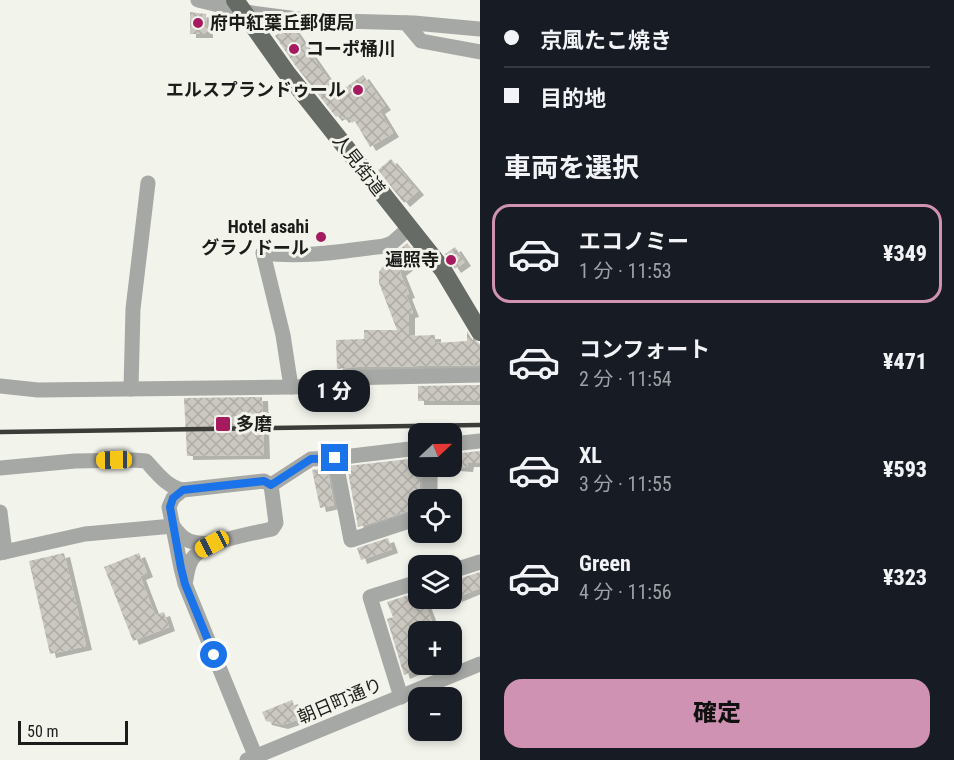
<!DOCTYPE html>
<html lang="ja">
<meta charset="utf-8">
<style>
body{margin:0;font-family:"Roboto Condensed","Noto Sans JP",sans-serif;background:#242831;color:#f1f3f6;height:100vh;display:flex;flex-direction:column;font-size:22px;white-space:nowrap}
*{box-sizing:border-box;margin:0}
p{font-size:20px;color:#9ea1a6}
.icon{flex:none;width:33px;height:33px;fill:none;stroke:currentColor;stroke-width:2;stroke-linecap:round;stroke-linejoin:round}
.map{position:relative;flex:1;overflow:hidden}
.side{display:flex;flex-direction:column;background:#171b24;width:474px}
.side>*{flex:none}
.guide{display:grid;align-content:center;height:132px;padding:0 24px;background:#171b24}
.needle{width:39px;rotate:68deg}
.tools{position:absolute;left:408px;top:423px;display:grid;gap:12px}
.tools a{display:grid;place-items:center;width:54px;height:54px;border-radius:12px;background:#171b24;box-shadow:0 3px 9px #0003;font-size:30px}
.scale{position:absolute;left:18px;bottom:15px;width:110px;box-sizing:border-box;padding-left:6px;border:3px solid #1c1d1a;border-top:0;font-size:16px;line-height:21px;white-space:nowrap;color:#1c1d1a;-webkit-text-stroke:4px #f2f3eb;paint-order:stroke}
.end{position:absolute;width:27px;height:27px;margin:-14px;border:8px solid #1a73e8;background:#fff;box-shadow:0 0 0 3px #fff}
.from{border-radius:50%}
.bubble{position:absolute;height:42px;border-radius:18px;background:#171b24;box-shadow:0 3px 9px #0003;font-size:20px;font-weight:800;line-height:42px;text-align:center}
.car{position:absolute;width:18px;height:36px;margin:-18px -9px;border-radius:8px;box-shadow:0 0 4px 2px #0007;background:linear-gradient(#f5c518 24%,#345 0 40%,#f5c518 0 76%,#345 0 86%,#f5c518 0)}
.guide b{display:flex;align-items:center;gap:21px;height:57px;font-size:22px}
.guide b+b{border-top:2px solid #363941}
.guide i{width:15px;height:15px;background:#f1f3f6}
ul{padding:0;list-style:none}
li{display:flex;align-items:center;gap:18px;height:99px;margin:0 12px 9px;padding:0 12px;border:3px solid transparent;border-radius:18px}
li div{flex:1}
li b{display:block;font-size:22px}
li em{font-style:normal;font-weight:800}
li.on{border-color:#cf92b2}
li>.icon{width:54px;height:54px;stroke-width:1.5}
h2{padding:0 24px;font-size:27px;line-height:72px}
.primary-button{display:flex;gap:12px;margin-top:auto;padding:12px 24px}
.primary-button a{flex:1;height:69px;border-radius:18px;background:#cf92b2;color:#111;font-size:24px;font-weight:800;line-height:69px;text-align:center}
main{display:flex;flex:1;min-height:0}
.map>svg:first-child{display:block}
.building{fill:url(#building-cross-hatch);filter:url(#shadow)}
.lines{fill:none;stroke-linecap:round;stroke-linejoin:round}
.minor{stroke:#a6a8a5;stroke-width:15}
.major{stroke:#676b65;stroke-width:18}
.rail{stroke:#3b3c38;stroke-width:4.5}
.route{stroke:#1a73e8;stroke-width:8}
.poi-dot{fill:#a61b60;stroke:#f2f3eb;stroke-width:2}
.labels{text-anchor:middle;stroke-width:6;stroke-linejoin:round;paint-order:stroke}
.poi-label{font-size:18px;font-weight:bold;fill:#1c1d1a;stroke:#f2f3eb;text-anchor:start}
.street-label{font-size:18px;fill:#1c1d1a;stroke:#f2f3eb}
</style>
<main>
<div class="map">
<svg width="480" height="760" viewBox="0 0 480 760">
<defs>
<pattern id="building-cross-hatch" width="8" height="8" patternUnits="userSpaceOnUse" patternTransform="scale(1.5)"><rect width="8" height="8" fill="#cbc8c1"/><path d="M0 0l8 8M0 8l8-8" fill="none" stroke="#aeaba5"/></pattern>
<filter id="shadow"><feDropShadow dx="6" dy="4" stdDeviation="0" flood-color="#0004"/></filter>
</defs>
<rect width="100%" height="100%" fill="#f2f3eb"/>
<g class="building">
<polygon points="190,12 206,14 207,34 190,34"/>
<polygon points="287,27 293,28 338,93 363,75 385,106 379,110 393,133 370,147 355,121 352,123 348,116 343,119 340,115 336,117 295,65 275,36"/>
<polygon points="391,159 418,191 404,203 378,170"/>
<polygon points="407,243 417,255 408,262 409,265 400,272 409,294 406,295 413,313 409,314 409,336 435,335 435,343 467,341 467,331 471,338 474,341 479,343 480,345 480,365 357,367 337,369 336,340 364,339 364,330 397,330 379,283 379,272 391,254 398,251"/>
<polygon points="455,247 465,262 455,269 445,254"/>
<polygon points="480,385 480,401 418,401 418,386"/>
<polygon points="262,397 264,455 187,456 184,398"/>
<polygon points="480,451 480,463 468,463 467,468 452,467 452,454"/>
<polygon points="418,458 418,466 420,466 420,500 418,500 418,508 358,527 347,466"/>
<polygon points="327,468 334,505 320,508 312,470"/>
<polygon points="388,538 392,549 361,560 357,548"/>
<polygon points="64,553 86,646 50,654 29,561"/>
<polygon points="139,553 147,573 140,576 155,615 164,612 169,627 133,641 104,567"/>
<polygon points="480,572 480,588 456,598 455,595 452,597 452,581"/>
<polygon points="418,592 418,598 423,598 436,632 418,632 418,669 404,675 387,619 393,617 387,602"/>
<polygon points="292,700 300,719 282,725 266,721 262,712"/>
</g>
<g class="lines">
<g class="minor">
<polyline points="198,0 252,13 305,20 414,23 480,29"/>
<polyline points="406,23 421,41 480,52"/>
<polyline points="0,386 38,390 291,387 319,386 342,378 480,375"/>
<path d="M291 387 283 335 263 253C304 258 344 251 384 246L392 243 409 228"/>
<polyline points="131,389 133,309 148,183"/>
<polyline points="452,444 480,441"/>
<polyline points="335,458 351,540 418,518"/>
<polyline points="430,466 430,500"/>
<path d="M0 468 75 461 133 460 146 461C157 473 167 487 183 490"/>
<polyline points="271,485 311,459 335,458 418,448"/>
<polyline points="0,512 5,552"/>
<path d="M0 553 85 534 173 526C185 543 192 543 212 544"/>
<polyline points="452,571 480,562"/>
<path d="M185 584C187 576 187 568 191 561 201 541 251 534 272 529L276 523 271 485 264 481 183 490 173 498 169 507 181 568 185 584 257 760"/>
<polyline points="401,697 370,597 418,582"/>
<polyline points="247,760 480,664"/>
</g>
<polyline class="major" points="235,0 286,72 443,270 480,332"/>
<polyline class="rail" points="0,432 480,425"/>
</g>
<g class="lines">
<polyline class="route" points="214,655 185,584 181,568 170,507 173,498 183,490 264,481 271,485 311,459 335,458"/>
</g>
<g class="poi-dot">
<circle cx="198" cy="23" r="6"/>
<circle cx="294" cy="49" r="6"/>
<circle cx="358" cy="90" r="6"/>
<circle cx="321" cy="237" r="6"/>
<circle cx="451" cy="260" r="6"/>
<rect x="215" y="416" width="16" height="16" rx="3"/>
</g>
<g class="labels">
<g class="poi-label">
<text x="210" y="29">府中紅葉丘郵便局</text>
<text x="306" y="55">コーポ桶川</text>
<text x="346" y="96" text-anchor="end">エルスプランドゥール</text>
<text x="309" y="233" text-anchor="end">Hotel asahi<tspan x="309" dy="21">グラノドール</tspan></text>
<text x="439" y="266" text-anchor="end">遍照寺</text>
<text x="236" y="430">多磨</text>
</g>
<g class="street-label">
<text transform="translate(359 165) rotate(52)" y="6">人見街道</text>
<text transform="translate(340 701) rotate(-23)" y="6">朝日町通り</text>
</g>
</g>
</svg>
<div class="tools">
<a><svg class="needle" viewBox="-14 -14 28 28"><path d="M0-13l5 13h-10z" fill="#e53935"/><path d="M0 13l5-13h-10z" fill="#9ea1a6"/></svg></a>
<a><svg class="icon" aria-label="locate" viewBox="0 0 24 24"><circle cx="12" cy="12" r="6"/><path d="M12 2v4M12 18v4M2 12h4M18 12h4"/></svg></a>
<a><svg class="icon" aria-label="layers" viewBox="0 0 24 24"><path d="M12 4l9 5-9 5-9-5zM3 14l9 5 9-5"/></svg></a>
<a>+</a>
<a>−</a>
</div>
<div class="scale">50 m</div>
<i class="end from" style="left:214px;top:655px"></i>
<i class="end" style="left:335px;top:458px"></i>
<div class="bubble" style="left:298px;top:370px;width:72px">1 分</div>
<i class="car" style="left:114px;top:460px;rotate:269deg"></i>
<i class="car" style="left:212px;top:544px;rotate:242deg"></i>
</div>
<section class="side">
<div class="guide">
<b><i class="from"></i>京風たこ焼き</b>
<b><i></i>目的地</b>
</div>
<h2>車両を選択</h2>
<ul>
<li class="on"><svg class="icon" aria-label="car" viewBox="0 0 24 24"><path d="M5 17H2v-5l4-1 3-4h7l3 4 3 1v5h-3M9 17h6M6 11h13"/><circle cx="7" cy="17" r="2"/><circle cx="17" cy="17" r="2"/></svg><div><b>エコノミー</b><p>1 分 · 11:53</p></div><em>¥349</em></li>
<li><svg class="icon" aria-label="car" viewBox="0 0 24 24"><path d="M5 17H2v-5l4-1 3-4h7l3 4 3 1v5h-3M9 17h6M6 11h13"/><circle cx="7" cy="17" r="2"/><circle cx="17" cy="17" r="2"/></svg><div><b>コンフォート</b><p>2 分 · 11:54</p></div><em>¥471</em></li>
<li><svg class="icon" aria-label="car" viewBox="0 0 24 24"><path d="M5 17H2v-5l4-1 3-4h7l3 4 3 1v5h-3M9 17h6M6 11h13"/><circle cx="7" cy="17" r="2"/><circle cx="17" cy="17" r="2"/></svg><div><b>XL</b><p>3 分 · 11:55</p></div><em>¥593</em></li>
<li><svg class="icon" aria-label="car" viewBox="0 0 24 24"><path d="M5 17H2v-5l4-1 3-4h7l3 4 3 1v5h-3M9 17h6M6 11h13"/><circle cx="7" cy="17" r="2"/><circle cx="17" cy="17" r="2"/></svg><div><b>Green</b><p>4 分 · 11:56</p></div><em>¥323</em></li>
</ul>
<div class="primary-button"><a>確定</a></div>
</section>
</main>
